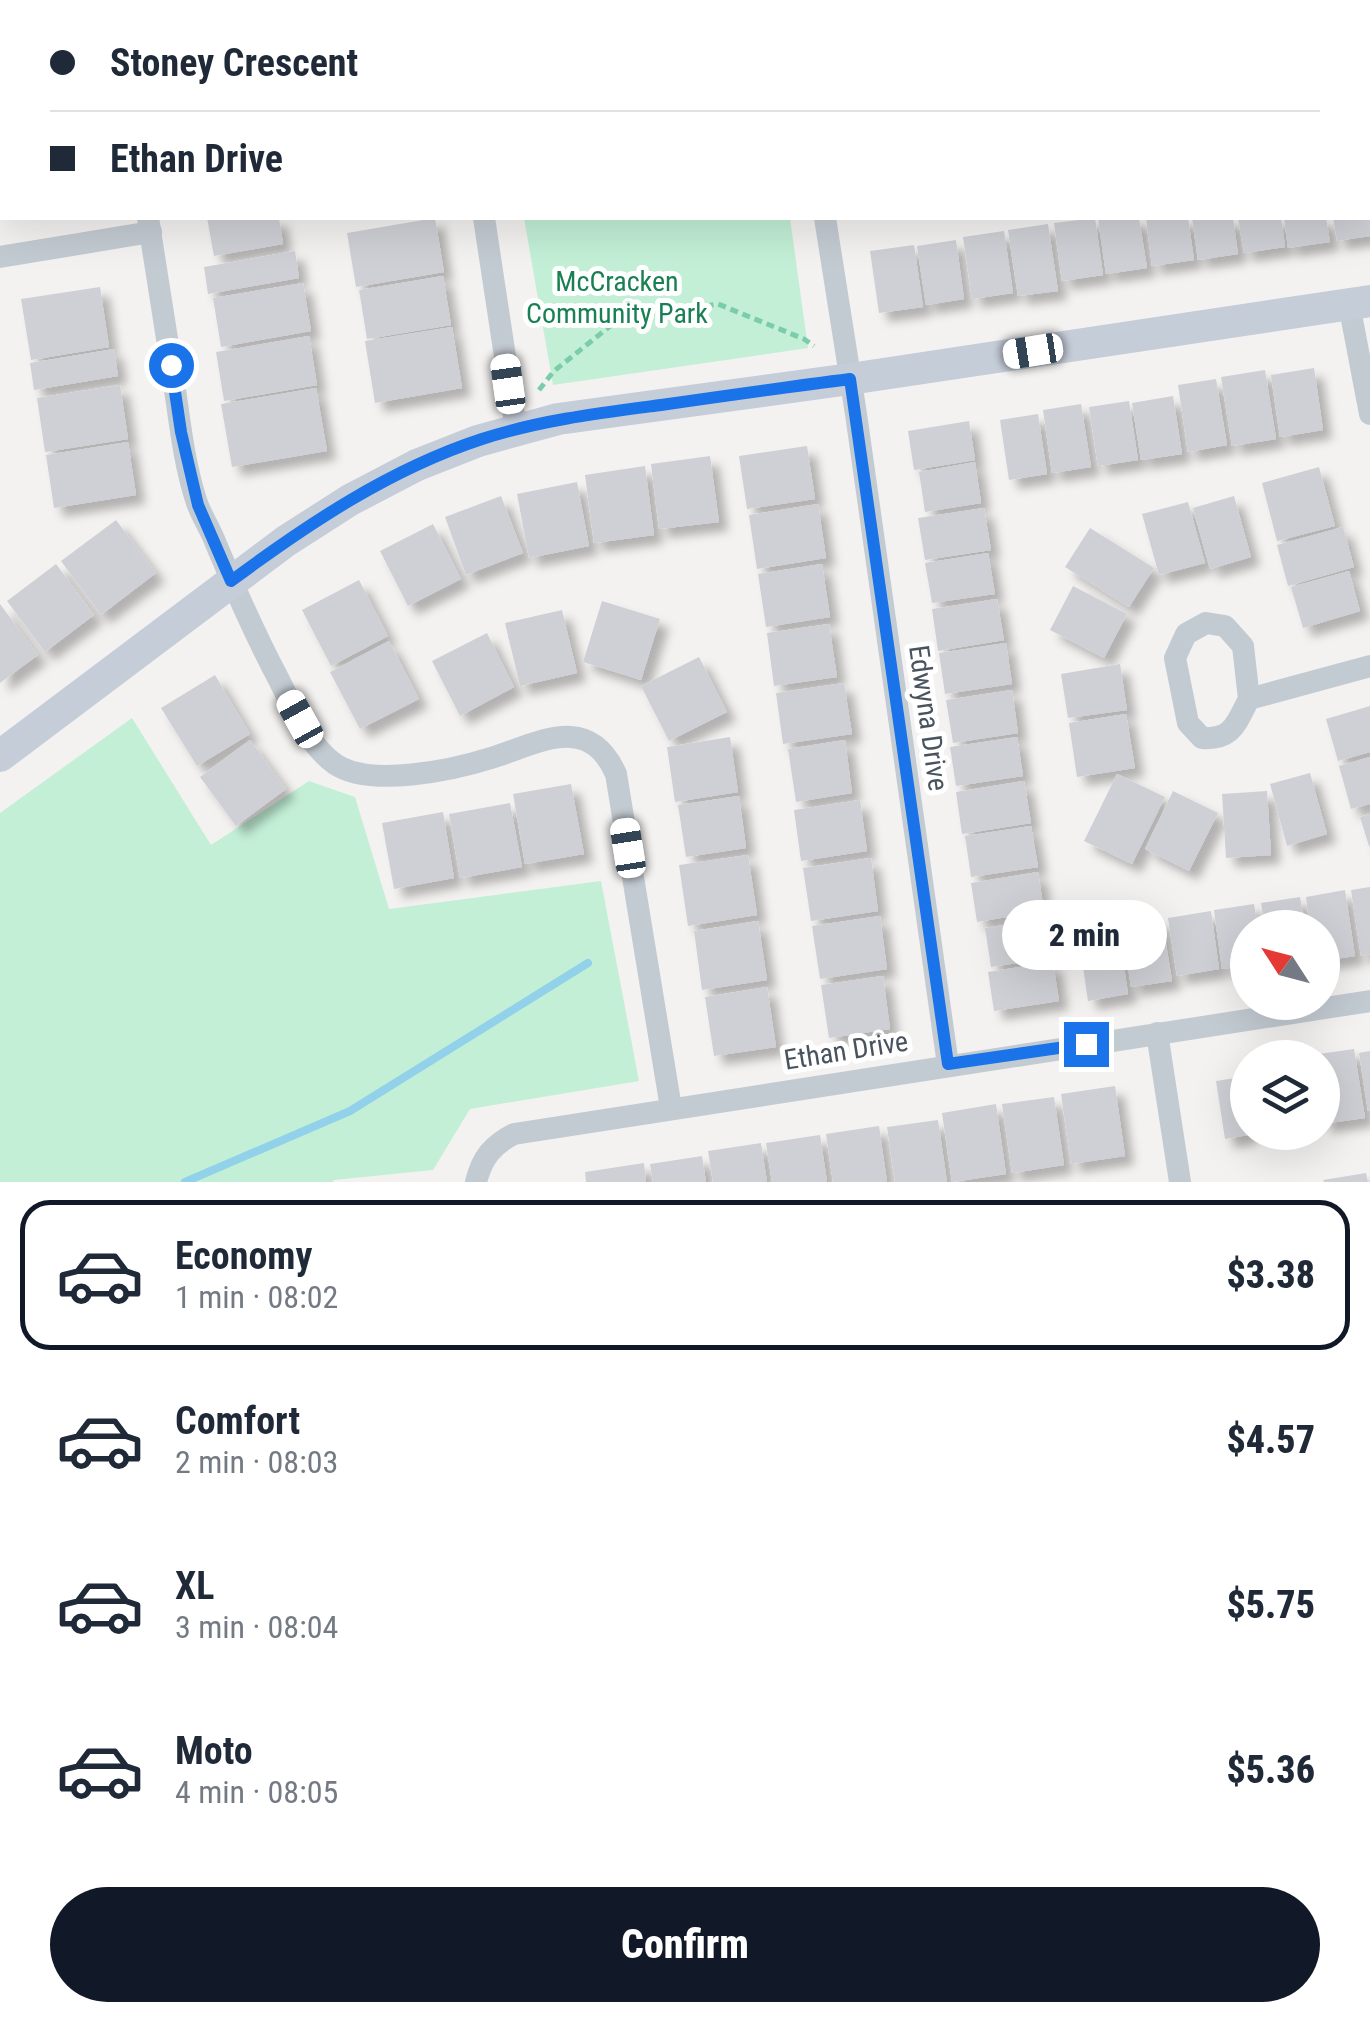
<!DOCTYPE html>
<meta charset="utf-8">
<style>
body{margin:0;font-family:"Roboto Condensed",sans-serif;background:#f2f2f3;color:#1f2937;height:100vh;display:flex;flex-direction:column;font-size:38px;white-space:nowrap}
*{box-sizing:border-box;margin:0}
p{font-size:32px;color:#747a83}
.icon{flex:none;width:55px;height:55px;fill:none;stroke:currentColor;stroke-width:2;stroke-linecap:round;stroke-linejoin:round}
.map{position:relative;height:1182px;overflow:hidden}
.drawer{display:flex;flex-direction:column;background:#fff;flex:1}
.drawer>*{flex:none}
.guide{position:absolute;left:0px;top:0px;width:1370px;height:220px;box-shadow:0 10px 40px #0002;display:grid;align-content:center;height:220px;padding:0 50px;background:#fff}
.needle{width:65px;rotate:306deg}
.buttons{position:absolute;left:1230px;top:910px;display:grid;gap:20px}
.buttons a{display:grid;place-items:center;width:110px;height:110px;border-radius:50%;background:#fff;box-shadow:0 10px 40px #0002;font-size:50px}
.end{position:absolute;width:45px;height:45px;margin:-22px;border:12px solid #1a73e8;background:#fff;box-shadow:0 0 0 5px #fff}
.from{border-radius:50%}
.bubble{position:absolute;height:70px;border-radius:35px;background:#fff;box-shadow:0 10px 40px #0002;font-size:32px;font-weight:800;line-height:70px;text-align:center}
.car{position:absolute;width:30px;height:60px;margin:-30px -15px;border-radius:12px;box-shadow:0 0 8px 2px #0007;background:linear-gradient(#fff 24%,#345 0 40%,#fff 0 76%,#345 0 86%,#fff 0)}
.guide b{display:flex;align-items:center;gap:35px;height:95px;font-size:38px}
.guide b+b{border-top:2px solid #e0e1e3}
.guide i{width:25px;height:25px;background:#1f2937}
ul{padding:18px 0 0;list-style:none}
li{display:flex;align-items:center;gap:30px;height:150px;margin:0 20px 15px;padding:0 30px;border:5px solid transparent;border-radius:30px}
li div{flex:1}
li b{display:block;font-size:38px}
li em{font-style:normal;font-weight:800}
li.current{border-color:#111827}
li>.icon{width:90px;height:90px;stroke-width:1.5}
.primary-button{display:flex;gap:20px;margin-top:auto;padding:20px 50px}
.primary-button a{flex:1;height:115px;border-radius:60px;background:#111827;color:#fff;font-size:40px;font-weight:800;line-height:115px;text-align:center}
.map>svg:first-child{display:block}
.green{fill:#c2efd6}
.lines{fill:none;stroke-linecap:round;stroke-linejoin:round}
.stream{stroke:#91d2ea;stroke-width:8}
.building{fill:#ced0d5;filter:url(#shadow)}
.path{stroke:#7bcca9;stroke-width:5;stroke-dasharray:8 5;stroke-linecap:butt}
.street{stroke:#c3cbd2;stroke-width:22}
.secondary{stroke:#c5cdd9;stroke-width:32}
.route{stroke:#1a73e8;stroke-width:12}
.labels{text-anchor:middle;stroke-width:10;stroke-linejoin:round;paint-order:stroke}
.park-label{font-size:28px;fill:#1a8053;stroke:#fff}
.street-label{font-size:28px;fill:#49535e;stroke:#fff}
</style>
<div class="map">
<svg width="1370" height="1182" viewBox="0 0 1370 1182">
<defs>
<filter id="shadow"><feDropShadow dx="9" dy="9" stdDeviation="5" flood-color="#0004"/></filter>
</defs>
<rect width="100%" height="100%" fill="#f4f2f1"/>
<g class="green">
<polygon points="486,0 759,0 759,2 487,2"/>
<polygon points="524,218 790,218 808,348 553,385"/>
<polygon points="132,718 211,845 309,781 355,797 389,909 601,881 639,1081 470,1109 433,1170 334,1180 333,1182 0,1182 0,813"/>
</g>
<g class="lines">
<polyline class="stream" points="185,1182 350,1111 588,963"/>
</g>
<g class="building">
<polygon points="207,218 279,218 283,244 214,256"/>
<polygon points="435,218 444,272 356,287 347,233"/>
<polygon points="1095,218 1103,275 1062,281 1054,223"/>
<polygon points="1098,218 1139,218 1147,268 1106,274"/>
<polygon points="1146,218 1188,218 1194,260 1152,266"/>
<polygon points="1192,218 1233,218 1238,254 1198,260"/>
<polygon points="1238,218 1281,218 1285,247 1244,253"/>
<polygon points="1284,218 1326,218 1330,242 1288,248"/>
<polygon points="1333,218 1370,218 1370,236 1337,241"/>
<polygon points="1048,224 1058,291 1018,296 1008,230"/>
<polygon points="1004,231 1013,293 972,299 963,237"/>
<polygon points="956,240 964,299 926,305 917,246"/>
<polygon points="914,245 923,307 879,313 870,251"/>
<polygon points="295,251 299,278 208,294 204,267"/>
<polygon points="443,276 451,325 367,339 359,290"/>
<polygon points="303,283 311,331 221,347 213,298"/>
<polygon points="100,287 109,347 31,360 21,299"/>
<polygon points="452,327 462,388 375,403 365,341"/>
<polygon points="309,336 317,385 224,401 216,352"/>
<polygon points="114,349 118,376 34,390 30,363"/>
<polygon points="1314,368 1323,430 1280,437 1271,375"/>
<polygon points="1265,370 1276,439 1232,446 1221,377"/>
<polygon points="1216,379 1227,445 1188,452 1178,385"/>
<polygon points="120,385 128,439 45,452 37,398"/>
<polygon points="316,388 327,451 232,467 221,404"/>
<polygon points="1173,396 1182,454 1141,460 1132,403"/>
<polygon points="1129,401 1138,460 1098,466 1089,407"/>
<polygon points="1081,404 1091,467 1052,473 1043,410"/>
<polygon points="1038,414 1047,474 1009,480 1000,420"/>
<polygon points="969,421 975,460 914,470 908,431"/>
<polygon points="128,442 136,495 54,508 46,455"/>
<polygon points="807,446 815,499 747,509 739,456"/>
<polygon points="710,456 719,522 659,529 651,464"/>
<polygon points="975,462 981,503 925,512 919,472"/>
<polygon points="645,466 654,535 594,543 585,475"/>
<polygon points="1319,467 1335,526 1277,541 1262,483"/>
<polygon points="577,482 589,546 529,558 517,494"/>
<polygon points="501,496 523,553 466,575 445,517"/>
<polygon points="1234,496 1251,557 1210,569 1193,508"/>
<polygon points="1188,502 1205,563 1159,575 1142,514"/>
<polygon points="818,504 826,558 757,569 749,515"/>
<polygon points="984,508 991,550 925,560 918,518"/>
<polygon points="116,520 156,573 101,615 61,561"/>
<polygon points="433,524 461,579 408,606 380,551"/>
<polygon points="1343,527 1354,567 1288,586 1277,545"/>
<polygon points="1090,528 1154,568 1129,607 1065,567"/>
<polygon points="988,553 995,594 932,603 925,563"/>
<polygon points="56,564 94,615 45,652 7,601"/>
<polygon points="822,564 830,617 766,627 758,574"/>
<polygon points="1349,571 1360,611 1303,628 1291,587"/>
<polygon points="359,580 388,636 331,666 302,610"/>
<polygon points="1073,586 1127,614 1104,658 1050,630"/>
<polygon points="997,599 1004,640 938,651 932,609"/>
<polygon points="602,601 660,619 641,680 583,662"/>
<polygon points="0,604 38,655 0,683"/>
<polygon points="562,610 577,673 520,686 505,623"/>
<polygon points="829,624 837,677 774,686 767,633"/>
<polygon points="487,633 514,687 460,716 432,661"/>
<polygon points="389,641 419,699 360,729 330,672"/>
<polygon points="1006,643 1012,684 945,694 939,653"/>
<polygon points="699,657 727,712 669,741 641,686"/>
<polygon points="1120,664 1127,710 1068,718 1061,674"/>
<polygon points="215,675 250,734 197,766 161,708"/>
<polygon points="844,683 852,734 783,744 776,693"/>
<polygon points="1012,690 1018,733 953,743 946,700"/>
<polygon points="1370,706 1370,752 1338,761 1326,719"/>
<polygon points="1126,714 1135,768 1077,777 1069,723"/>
<polygon points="730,737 738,792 675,802 667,747"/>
<polygon points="1017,737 1023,776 956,786 950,747"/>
<polygon points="250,740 286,789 236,826 200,777"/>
<polygon points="845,740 852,793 796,802 788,749"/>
<polygon points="1370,757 1370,804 1351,809 1339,766"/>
<polygon points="1310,773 1327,834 1287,846 1270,784"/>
<polygon points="1117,774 1165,797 1132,864 1084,841"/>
<polygon points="1024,781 1031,823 962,834 956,792"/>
<polygon points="571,784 584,854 525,864 513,794"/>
<polygon points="1173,791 1218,813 1189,871 1145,849"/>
<polygon points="1267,791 1271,855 1226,858 1222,794"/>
<polygon points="739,796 746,848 686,857 678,805"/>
<polygon points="860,800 867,851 801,861 794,810"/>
<polygon points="510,803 522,867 460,878 449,814"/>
<polygon points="443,812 454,878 394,889 382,823"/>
<polygon points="1370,814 1370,846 1369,846 1360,817"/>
<polygon points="1031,826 1038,867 971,877 965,836"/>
<polygon points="748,855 757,915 688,926 679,865"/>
<polygon points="871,858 878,911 811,921 803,868"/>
<polygon points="1038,872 1044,911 977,922 971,883"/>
<polygon points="1370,887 1370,954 1361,956 1351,890"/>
<polygon points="1345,890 1355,956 1322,961 1322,928 1310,928 1306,897"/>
<polygon points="1300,897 1305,928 1265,928 1261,903"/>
<polygon points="1254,904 1258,928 1248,928 1248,965 1222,969 1214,910"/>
<polygon points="1211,911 1219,969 1177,976 1168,918"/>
<polygon points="880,916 887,969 820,979 812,926"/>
<polygon points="1043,919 1049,958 991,967 985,928"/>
<polygon points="1162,919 1172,981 1131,987 1122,925"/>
<polygon points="758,921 767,980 702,990 694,931"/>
<polygon points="1118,926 1128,994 1088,1001 1078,932"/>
<polygon points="1053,962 1059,1001 994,1011 988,972"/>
<polygon points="883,976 890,1029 829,1038 821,985"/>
<polygon points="767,987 776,1047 714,1056 705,997"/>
<polygon points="1354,1049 1365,1118 1322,1124 1322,1058 1312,1058 1312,1055"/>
<polygon points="1370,1051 1370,1111 1368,1111 1359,1053"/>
<polygon points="1248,1076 1248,1135 1225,1139 1216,1081"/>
<polygon points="1115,1086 1125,1156 1071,1164 1061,1094"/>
<polygon points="1054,1097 1064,1165 1012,1173 1002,1104"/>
<polygon points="996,1104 1006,1174 952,1182 942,1113"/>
<polygon points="938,1120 947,1182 895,1182 887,1127"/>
<polygon points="879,1126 887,1182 833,1182 826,1134"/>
<polygon points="820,1135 827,1182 772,1182 766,1143"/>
<polygon points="761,1143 767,1182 713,1182 708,1151"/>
<polygon points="702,1156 706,1182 653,1182 650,1164"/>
<polygon points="644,1163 646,1182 586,1182 585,1172"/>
<polygon points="1366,1173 1368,1182 1324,1182 1323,1180"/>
</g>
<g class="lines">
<g class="path">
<polyline points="727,0 732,2"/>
<polyline points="558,2 561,0"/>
<polyline points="539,390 554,371 619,319 718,304 804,339 814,346"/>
</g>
<g class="street">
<polyline points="113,0 113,2"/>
<polyline points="452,0 452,2"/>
<polyline points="791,0 791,2"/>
<polyline points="1136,0 1137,2"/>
<polyline points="0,3 16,0"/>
<polyline points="1368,5 1370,4"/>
<path d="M148 218C157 273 165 328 174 383 180 423 184 464 197 503 202 517 211 530 216 544 235 589 254 633 277 676 292 705 307 744 335 764 370 788 453 770 491 758 537 744 588 711 616 774L671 1108"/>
<polyline points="484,218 516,429"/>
<polyline points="825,218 856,414 948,1065"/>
<polyline points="0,257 151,232"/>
<polyline points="1349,304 1370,414"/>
<path d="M1249 699 1243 646 1225 626 1206 623 1186 634 1175 658 1188 723 1202 738C1233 740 1236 723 1249 699L1370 666"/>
<polyline points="1157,1033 1180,1182"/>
<path d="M476 1182C482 1158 492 1145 514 1134L1370 1001"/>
</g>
<polyline class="secondary" points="0,756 286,541 350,500 417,465 478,441 558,419 850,379 1370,301"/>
</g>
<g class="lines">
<path class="route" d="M171 365 181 432 198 505 231 581C308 524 390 469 482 439 541 420 600 413 661 405 724 396 787 387 850 379L948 1064 1086 1044"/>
</g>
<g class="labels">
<g class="park-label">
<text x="617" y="291">McCracken<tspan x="617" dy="32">Community Park</tspan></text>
</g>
<g class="street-label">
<text transform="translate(929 718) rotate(82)" y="10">Edwyna Drive</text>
<text transform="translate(846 1050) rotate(-9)" y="10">Ethan Drive</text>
</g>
</g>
</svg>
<div class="buttons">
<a><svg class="needle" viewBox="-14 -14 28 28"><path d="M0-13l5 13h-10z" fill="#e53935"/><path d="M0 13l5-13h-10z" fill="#747a83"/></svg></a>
<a><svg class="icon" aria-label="layers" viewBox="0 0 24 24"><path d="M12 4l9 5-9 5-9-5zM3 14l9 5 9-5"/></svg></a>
</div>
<i class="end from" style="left:171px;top:365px"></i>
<i class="end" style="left:1086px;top:1044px"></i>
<div class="bubble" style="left:1002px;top:900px;width:165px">2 min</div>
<i class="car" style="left:1033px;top:351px;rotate:261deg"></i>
<i class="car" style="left:508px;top:384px;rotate:352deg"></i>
<i class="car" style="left:300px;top:719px;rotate:331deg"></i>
<i class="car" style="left:628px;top:848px;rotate:351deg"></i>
<div class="guide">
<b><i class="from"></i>Stoney Crescent</b>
<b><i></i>Ethan Drive</b>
</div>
</div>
<section class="drawer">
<ul>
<li class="current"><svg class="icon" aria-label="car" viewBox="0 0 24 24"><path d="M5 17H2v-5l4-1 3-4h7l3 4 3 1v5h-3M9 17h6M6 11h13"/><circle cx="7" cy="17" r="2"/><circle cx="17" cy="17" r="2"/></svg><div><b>Economy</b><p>1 min · 08:02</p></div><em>$3.38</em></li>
<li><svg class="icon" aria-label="car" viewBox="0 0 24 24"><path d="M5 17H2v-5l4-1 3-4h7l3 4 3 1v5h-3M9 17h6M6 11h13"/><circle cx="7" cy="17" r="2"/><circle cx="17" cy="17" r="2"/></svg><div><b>Comfort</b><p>2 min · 08:03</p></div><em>$4.57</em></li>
<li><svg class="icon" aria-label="car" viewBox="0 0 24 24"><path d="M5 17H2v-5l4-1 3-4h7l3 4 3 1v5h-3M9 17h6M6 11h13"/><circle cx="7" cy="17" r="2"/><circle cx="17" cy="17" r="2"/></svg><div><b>XL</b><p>3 min · 08:04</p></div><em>$5.75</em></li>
<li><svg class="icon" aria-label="car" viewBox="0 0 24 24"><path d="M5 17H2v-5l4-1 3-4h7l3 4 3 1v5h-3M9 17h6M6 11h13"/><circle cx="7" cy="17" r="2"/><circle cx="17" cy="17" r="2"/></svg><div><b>Moto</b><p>4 min · 08:05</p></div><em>$5.36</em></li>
</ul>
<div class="primary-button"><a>Confirm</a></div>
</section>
